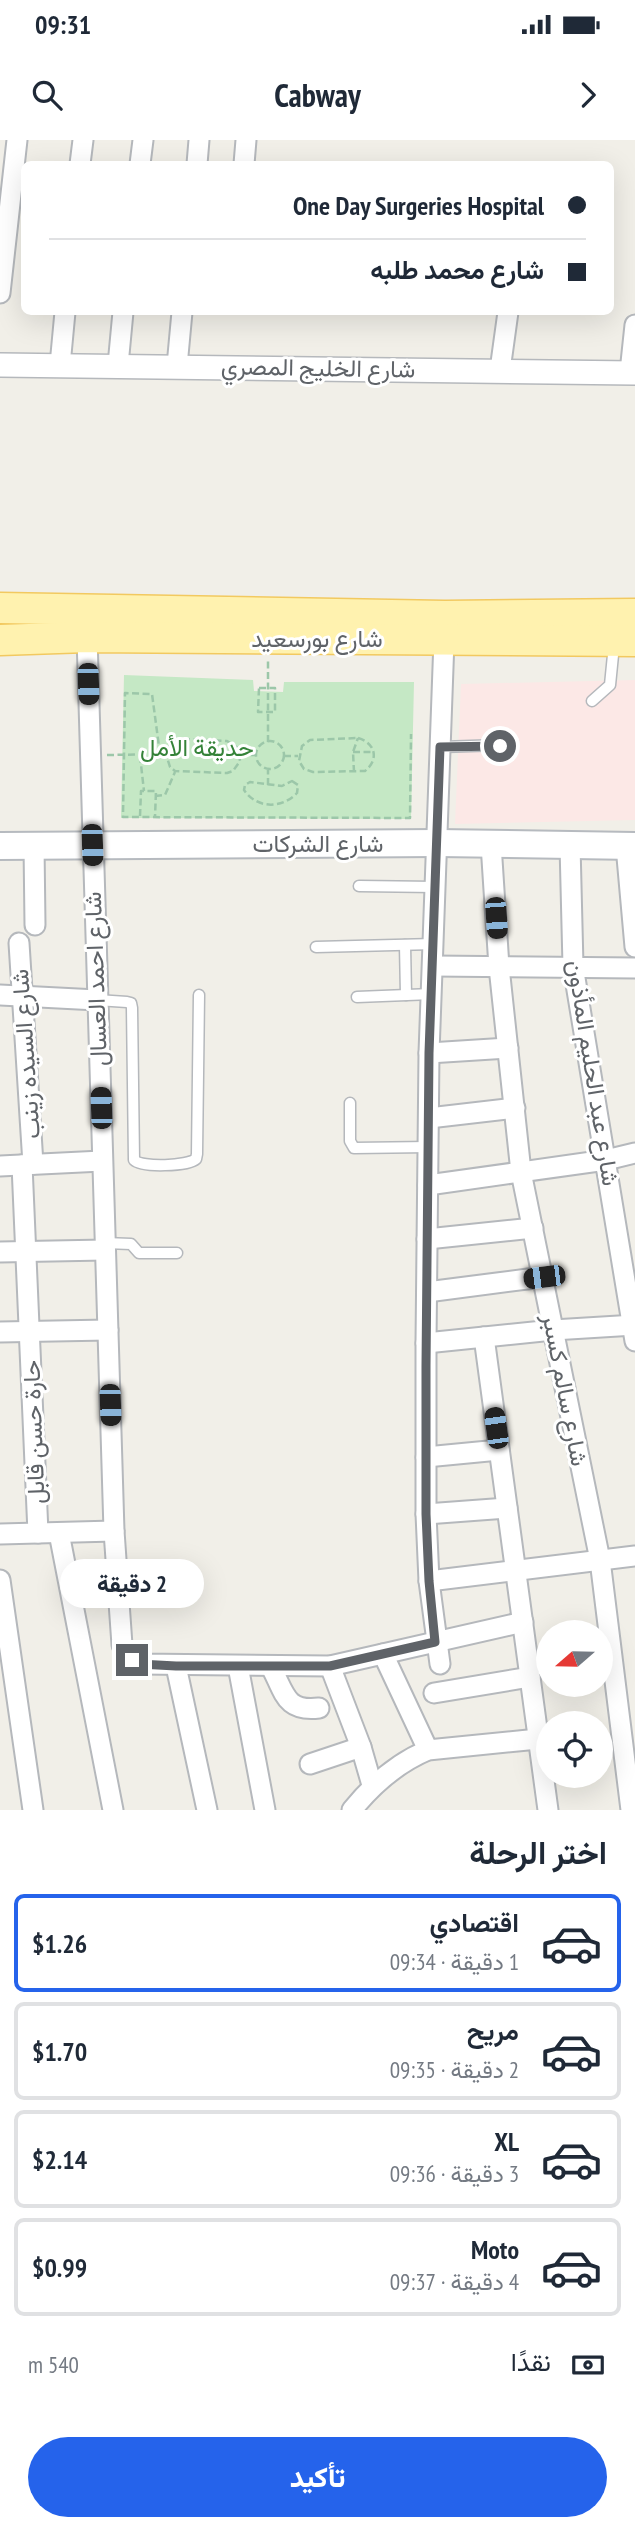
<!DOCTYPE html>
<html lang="ar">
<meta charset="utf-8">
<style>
body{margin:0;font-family:"PT Sans Narrow",Vazirmatn,sans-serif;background:#f2f2f3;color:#1f2937;direction:rtl;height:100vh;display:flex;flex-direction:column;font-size:26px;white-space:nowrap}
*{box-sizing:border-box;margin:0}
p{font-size:23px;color:#747a83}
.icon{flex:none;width:38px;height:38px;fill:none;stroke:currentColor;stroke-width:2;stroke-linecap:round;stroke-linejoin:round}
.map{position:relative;height:1670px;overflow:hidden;direction:ltr}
.panel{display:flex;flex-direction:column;background:#fff;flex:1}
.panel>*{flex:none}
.top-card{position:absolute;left:21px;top:21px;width:593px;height:154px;border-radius:10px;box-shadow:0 7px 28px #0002;direction:rtl;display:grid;align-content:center;height:154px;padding:0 28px;background:#fff}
.needle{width:46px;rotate:250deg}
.buttons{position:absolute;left:536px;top:1480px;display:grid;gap:14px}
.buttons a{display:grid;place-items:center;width:77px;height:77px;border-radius:50%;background:#fff;box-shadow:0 7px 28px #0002;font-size:35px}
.end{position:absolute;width:32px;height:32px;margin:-16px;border:9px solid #5f6368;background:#fff;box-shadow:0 0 0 4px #fff}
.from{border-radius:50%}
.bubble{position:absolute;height:49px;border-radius:24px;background:#fff;box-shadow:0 7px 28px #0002;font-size:23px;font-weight:800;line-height:49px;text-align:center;direction:rtl}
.car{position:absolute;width:21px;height:42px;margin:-21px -10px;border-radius:9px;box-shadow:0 0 5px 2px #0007;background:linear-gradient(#222 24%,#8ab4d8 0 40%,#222 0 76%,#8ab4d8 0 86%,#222 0)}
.top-card b{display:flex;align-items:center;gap:24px;height:66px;font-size:26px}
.top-card b+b{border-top:2px solid #e0e1e3}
.top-card i{width:18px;height:18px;background:#1f2937}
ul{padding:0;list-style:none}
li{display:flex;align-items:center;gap:21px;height:98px;margin:0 14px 10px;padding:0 14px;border:4px solid #e0e1e3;border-radius:10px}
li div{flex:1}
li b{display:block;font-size:26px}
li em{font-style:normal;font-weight:800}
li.selected{border-color:#2563eb}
li>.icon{width:63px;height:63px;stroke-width:1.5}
h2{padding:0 28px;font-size:32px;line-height:84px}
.pay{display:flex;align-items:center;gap:18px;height:77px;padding:0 28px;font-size:26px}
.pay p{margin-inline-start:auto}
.primary-button{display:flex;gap:14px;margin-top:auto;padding:14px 28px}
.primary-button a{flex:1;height:80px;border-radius:42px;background:#2563eb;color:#fff;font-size:28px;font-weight:800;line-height:80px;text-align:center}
.status{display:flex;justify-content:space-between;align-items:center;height:49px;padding:0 35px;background:#fff;direction:ltr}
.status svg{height:19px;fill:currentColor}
header{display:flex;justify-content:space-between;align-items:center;height:91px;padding:0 28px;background:#fff;font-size:32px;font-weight:800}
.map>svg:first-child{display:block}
.medical{fill:#fce8e6}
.green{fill:#c5e8c5}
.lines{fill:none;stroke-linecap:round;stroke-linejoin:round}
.service-casing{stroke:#b5b8bc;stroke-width:13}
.minor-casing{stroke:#b5b8bc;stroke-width:23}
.tertiary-casing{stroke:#b5b8bc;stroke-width:26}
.secondary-casing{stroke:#b6babf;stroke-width:30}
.primary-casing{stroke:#f2c960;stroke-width:33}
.path{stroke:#9cc7a9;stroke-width:2.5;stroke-dasharray:7 3.5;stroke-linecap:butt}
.service{stroke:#fff;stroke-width:10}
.minor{stroke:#fff;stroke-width:19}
.tertiary{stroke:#fff;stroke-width:23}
.secondary{stroke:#fff;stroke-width:26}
.primary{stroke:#fff2af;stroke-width:30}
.route{stroke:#5f6368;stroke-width:9}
.labels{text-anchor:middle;stroke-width:6;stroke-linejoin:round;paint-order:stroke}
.street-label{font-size:24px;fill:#5f6368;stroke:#fff}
.park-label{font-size:24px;fill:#348238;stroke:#fff}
</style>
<div class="status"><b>09:31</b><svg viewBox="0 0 49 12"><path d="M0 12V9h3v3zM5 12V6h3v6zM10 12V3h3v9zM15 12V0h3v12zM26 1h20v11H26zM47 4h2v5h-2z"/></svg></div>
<header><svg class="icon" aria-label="forward" viewBox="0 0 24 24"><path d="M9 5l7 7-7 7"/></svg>Cabway<svg class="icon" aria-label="search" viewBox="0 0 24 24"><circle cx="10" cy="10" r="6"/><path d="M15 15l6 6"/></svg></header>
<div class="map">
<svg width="635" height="1670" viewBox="0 0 635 1670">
<rect width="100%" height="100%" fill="#f1efe8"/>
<polygon class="medical" points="635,540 635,680 455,684 461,544"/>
<polygon class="green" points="124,535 253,540 254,551 283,552 284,542 414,542 411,679 121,678"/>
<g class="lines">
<defs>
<g id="service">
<polyline points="592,561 610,545 614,505"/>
<polyline points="441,607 500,605"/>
<polyline points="359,746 435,747"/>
<polyline points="405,805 406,855"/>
<polyline points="316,807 434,804"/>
<polyline points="357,857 432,854"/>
<path d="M97 860 127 862 131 863 132 868 134 1020C142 1028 188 1026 196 1019L197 1014 199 855"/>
<polyline points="350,963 350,1001 354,1008 429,1007"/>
<polyline points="105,1103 131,1104 139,1113 177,1113"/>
</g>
<g id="minor">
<polyline points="80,24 83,0"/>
<polyline points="140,24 143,0"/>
<polyline points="197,24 199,0"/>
<polyline points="244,24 246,0"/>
<polyline points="0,153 17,0"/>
<polyline points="60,225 65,172"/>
<polyline points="118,225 123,172"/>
<polyline points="177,226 182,172"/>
<polyline points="500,230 508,172"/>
<polyline points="630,232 635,185"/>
<polyline points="87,497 114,1391 122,1505 132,1520 139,1524 330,1526 523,1482"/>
<polyline points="491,704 499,827 521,1032 600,1420 631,1670"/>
<polyline points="34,705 35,785"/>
<polyline points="570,705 573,826 635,1201"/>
<polyline points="626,706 635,807"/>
<polyline points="19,803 33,1024"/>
<polyline points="433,826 635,828"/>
<polyline points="0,855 97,860"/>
<polyline points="429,913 508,908"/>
<polyline points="429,978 515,968"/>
<polyline points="22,1025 38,1393"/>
<polyline points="0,1026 102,1021"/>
<polyline points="428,1045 606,1020 635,1013"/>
<polyline points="427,1099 533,1088"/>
<polyline points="0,1112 105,1110"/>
<polyline points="427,1152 543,1137"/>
<polyline points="0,1192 108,1190"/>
<polyline points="484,1197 548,1670"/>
<polyline points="426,1203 553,1190 635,1185"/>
<polyline points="426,1317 499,1310"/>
<polyline points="426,1374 507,1368"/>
<polyline points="59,1393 113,1670"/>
<polyline points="0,1394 114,1391"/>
<polyline points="0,1440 33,1670"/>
<polyline points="429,1441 635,1416"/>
<polyline points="383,1514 428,1610"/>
<polyline points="440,1524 429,1441 426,1374 426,1203 429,913 444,500"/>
<polyline points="176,1526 207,1670"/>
<polyline points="238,1526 265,1670"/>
<polyline points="330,1526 361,1607 372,1645"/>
<path d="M271 1527C285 1553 285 1572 319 1568"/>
<polyline points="434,1553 530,1537"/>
<polyline points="310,1624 361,1607"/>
<path d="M352 1670C373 1644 397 1623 428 1610L538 1599"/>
</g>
<polyline id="tertiary" points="0,225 635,233"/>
<polyline id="secondary" points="0,706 438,703 635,706"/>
<g id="primary">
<polyline points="0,468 445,476 635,474"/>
<polyline points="0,500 87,497 635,501"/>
</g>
</defs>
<use href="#service" class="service-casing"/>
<use href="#minor" class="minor-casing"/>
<use href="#tertiary" class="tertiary-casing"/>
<use href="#secondary" class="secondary-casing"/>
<use href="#primary" class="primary-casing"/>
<g class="path">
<polygon points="259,548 275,548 275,572 258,572"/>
<path d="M358 598C376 603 379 620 365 631L313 632 304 629 299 621 302 606 310 600Z"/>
<polygon points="183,599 227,601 238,608 240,621 233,631 227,633 175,631 170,627 166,614 171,603"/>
<circle cx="270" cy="615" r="14"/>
<polyline points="268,602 268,521"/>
<polyline points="353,612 374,612"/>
<polyline points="160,614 152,554 125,553 123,677 410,678 411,594"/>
<polyline points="107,615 166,614"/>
<polyline points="240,615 257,615"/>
<polyline points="140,616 144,651"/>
<polyline points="284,616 298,616"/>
<polyline points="354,632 353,612 358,598"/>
<path d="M292 641 298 645 297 653C282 669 257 669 244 650L245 645 250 642 282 646Z"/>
<polyline points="268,645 268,630"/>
<polyline points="155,656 165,655 175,632"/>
<polyline points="140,676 141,651 156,651 155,677"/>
</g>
<use href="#service" class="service"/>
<use href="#minor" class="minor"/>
<use href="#tertiary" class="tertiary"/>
<use href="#secondary" class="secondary"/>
<use href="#primary" class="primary"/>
</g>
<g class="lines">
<polyline class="route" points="132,1520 139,1524 176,1526 330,1526 435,1502 429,1441 426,1374 426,1226 429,913 440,607 500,606"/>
</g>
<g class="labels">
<g class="street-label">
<text transform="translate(318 228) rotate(1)" y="8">شارع الخليج المصري</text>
<text x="317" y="507">شارع بورسعيد</text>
<text x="318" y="712">شارع الشركات</text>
<text transform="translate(96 839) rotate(-92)" y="8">شارع احمد العسال</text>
<text transform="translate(26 914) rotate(-94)" y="8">شارع السيده زينب</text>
<text transform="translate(593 933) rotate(81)" y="8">شارع عبد الحليم المأذون</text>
<text transform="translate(565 1250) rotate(79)" y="8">شارع سالم كسبر</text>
<text transform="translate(34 1292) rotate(-92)" y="8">حارة حسن قابل</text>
</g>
<g class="park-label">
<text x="197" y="616">حديقة الأمل</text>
</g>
</g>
</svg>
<div class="buttons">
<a><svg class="needle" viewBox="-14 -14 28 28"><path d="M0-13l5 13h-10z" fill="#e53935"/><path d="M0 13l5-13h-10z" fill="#747a83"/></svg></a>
<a><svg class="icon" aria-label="locate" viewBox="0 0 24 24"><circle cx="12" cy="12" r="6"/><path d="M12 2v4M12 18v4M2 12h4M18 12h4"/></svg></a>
</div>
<i class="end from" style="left:500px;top:606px"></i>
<i class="end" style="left:132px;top:1520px"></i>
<div class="bubble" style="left:60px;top:1419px;width:144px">2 دقيقة</div>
<i class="car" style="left:88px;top:544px;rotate:178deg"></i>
<i class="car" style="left:92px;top:705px;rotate:178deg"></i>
<i class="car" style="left:496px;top:778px;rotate:176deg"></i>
<i class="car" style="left:101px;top:968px;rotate:358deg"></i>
<i class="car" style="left:544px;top:1137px;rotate:263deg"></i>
<i class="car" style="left:110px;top:1265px;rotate:178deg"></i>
<i class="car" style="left:496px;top:1288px;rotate:352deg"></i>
<div class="top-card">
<b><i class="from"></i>One Day Surgeries Hospital</b>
<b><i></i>شارع محمد طلبه</b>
</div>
</div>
<section class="panel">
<h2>اختر الرحلة</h2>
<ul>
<li class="selected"><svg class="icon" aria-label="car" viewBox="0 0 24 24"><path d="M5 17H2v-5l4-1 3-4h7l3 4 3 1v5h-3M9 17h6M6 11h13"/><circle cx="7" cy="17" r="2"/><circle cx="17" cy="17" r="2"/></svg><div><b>اقتصادي</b><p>1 دقيقة · 09:34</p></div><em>$1.26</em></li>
<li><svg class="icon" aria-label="car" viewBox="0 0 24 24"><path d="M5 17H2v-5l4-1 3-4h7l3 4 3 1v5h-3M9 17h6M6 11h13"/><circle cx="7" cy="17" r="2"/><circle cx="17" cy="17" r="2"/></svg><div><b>مريح</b><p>2 دقيقة · 09:35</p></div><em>$1.70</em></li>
<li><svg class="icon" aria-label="car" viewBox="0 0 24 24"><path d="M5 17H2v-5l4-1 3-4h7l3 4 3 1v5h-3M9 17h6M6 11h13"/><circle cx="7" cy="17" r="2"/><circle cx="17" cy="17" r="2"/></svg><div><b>XL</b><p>3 دقيقة · 09:36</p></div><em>$2.14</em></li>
<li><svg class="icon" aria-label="car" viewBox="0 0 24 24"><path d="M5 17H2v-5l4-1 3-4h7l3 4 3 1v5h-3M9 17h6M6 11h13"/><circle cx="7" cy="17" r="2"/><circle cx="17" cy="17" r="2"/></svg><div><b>Moto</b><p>4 دقيقة · 09:37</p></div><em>$0.99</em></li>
</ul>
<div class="pay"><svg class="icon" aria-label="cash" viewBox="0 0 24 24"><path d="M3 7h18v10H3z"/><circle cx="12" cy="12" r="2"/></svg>نقدًا<p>540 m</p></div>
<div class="primary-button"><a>تأكيد</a></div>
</section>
